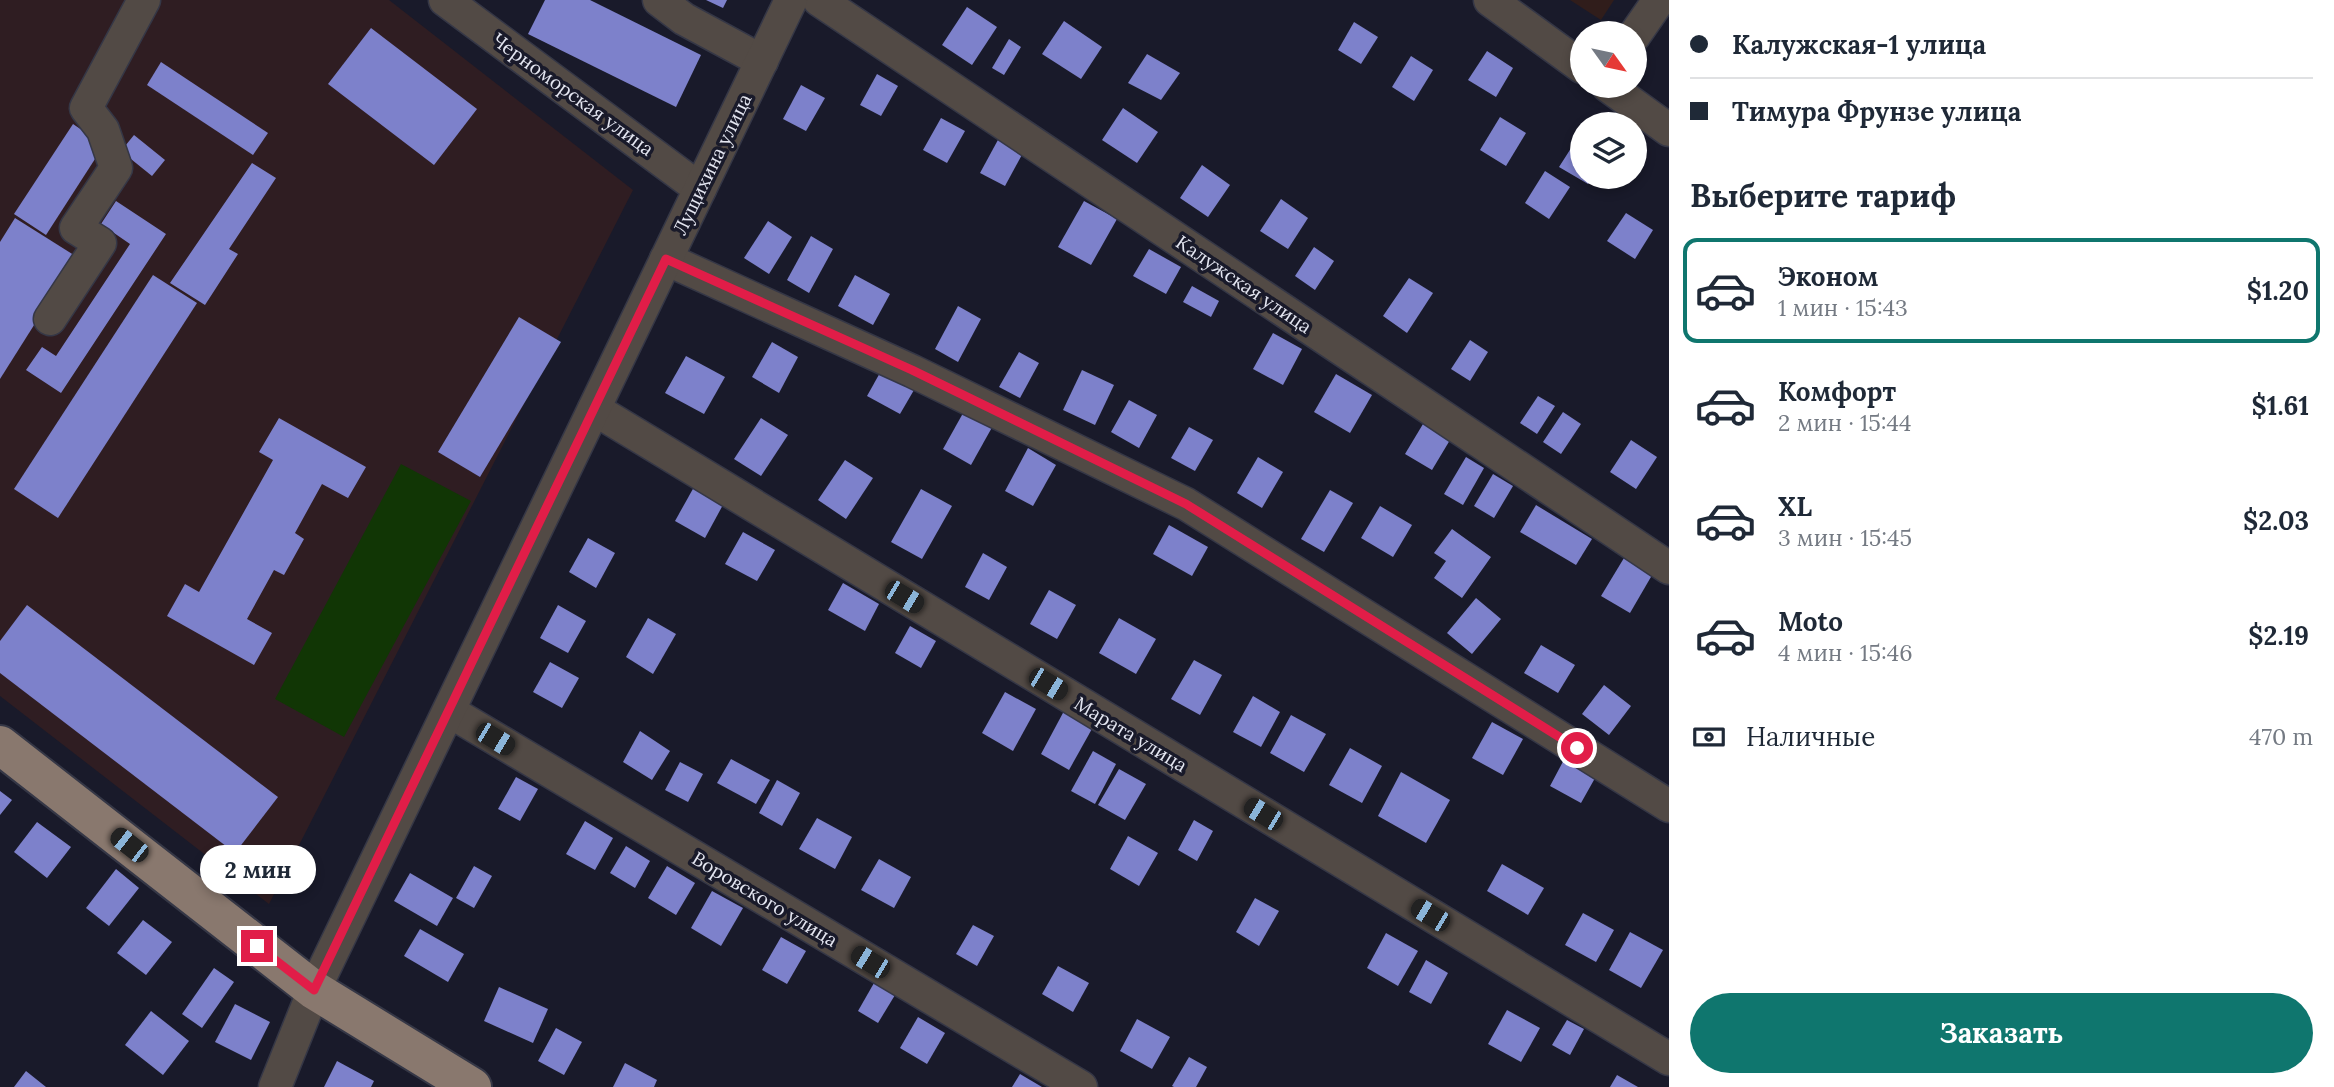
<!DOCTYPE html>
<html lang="ru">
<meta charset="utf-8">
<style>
body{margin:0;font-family:Lora,serif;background:#f2f2f3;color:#1f2937;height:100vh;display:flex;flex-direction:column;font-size:26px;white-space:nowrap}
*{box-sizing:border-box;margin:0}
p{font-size:23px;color:#747a83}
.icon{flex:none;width:38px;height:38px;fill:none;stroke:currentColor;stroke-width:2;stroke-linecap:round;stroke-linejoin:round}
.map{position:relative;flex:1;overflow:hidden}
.side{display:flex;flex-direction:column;background:#fff;width:665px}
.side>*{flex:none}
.hud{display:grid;align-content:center;height:154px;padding:0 21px;background:#fff}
.needle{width:46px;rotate:123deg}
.buttons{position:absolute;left:1570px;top:21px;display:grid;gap:14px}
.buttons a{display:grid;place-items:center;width:77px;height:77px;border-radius:50%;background:#fff;box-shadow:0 4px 10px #0003;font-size:35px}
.end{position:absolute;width:32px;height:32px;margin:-16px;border:9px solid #e11d48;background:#fff;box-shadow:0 0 0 4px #fff}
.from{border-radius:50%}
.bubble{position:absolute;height:49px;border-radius:24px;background:#fff;box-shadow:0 4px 10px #0003;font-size:23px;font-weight:700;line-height:49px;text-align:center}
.car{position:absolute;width:21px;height:42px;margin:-21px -10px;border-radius:9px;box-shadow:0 0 5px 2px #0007;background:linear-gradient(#222 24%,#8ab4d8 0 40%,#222 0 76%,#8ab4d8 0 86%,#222 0)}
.hud b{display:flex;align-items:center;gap:24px;height:66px;font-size:26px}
.hud b+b{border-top:2px solid #e0e1e3}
.hud i{width:18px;height:18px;background:#1f2937}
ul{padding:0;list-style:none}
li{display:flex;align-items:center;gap:21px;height:105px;margin:0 14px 10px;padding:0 7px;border:4px solid transparent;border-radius:14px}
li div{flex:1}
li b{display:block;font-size:26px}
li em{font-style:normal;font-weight:700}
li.on{border-color:#0f766e}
li>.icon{width:63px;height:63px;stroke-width:1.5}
h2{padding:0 21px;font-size:32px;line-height:84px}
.pay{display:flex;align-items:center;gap:18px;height:77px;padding:0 21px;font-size:26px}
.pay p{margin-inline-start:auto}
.action{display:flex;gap:14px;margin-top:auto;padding:14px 21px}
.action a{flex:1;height:80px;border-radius:42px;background:#0f766e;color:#fff;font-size:28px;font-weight:700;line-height:80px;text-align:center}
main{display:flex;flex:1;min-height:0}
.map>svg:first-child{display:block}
.industrial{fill:#301d1b}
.education{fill:#2f1d22}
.green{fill:#113605}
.building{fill:#7d81cb}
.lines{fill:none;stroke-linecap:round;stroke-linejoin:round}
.minor-casing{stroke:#353746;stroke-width:35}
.major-casing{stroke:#353746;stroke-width:42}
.minor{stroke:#524a45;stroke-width:32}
.major{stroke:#89786e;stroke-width:38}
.route{stroke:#e11d48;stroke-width:9}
.labels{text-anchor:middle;stroke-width:7;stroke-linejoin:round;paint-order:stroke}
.street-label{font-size:19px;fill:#e4e6f1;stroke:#191a2a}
</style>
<main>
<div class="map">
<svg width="1669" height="1087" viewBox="0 0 1669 1087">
<rect width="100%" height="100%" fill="#191a2a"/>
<polygon class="industrial" points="1570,0 1614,0 1601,20"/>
<polygon class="education" points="0,0 389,0 633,190 269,904 0,696"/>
<polygon class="green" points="401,464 471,501 344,737 275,699"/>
<g class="building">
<polygon points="545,0 590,0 701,55 676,107 528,34"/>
<polygon points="706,0 727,0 723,8"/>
<polygon points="967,7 997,27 972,65 942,45"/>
<polygon points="1064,21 1102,47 1081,79 1042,54"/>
<polygon points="1354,22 1378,37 1361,64 1338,50"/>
<polygon points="371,28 477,109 434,165 328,84"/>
<polygon points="1009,39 1021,47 1004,75 992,68"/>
<polygon points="1487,51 1513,68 1496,97 1468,80"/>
<polygon points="1147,54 1180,73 1161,100 1128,83"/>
<polygon points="1411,56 1433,70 1414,101 1392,87"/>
<polygon points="161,62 268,133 253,155 147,85"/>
<polygon points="877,74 898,86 881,116 860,105"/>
<polygon points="801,85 825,98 806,131 783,119"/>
<polygon points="1123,108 1158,132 1137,163 1102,140"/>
<polygon points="1500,117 1526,133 1506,166 1480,150"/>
<polygon points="941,118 965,131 947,163 923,150"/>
<polygon points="73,124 104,145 46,235 14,214"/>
<polygon points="1582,131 1582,177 1593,177 1588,184 1559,167"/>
<polygon points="134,135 165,160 152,176 121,151"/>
<polygon points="999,138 1024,151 1005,186 980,173"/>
<polygon points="252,163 276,178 229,249 238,254 205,305 170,283"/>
<polygon points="1202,165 1230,185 1208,217 1180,198"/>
<polygon points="1545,171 1570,187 1549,219 1525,203"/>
<polygon points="1281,199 1308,218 1288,249 1260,231"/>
<polygon points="116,201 166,234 61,393 26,370 42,347 56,356 130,244 101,224"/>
<polygon points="1084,201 1117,219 1091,265 1058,247"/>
<polygon points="1626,213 1653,230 1635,259 1607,241"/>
<polygon points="15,218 77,257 0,379 0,242"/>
<polygon points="768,221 792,237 769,274 744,258"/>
<polygon points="811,236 833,249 809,293 787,280"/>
<polygon points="1314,247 1334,261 1315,290 1295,276"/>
<polygon points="1149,249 1181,267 1166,294 1133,276"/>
<polygon points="153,275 197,303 58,518 14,489"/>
<polygon points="855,275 890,294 873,325 838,306"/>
<polygon points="1409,278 1433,293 1407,333 1383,316"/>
<polygon points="1192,286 1219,301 1211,317 1183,302"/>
<polygon points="958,306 981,319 958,362 935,349"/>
<polygon points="519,317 561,342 480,477 438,452"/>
<polygon points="1273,333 1302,349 1283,385 1253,369"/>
<polygon points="1470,340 1488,352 1470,381 1451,369"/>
<polygon points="772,342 798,357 779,393 752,377"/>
<polygon points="1019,352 1039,363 1020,398 999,387"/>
<polygon points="686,356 725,377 704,414 665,393"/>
<polygon points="1082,370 1114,385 1095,425 1063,410"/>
<polygon points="881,371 914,390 900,414 867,396"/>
<polygon points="1336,374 1372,395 1350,433 1314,412"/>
<polygon points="1538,396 1555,406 1537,434 1520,423"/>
<polygon points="1129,400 1157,415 1139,448 1111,432"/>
<polygon points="967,406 995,422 971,465 943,449"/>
<polygon points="1563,412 1581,424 1561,454 1543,442"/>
<polygon points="279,418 366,467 348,498 322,484 295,533 304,539 284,575 274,570 247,619 272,633 254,665 167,616 185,584 199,592 273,460 259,452"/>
<polygon points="761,418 788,435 761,476 734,459"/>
<polygon points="1426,419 1453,435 1432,470 1405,454"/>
<polygon points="1189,427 1213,440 1195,471 1171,458"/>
<polygon points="1631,440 1657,457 1636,489 1610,472"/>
<polygon points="1028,448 1056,465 1033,506 1005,491"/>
<polygon points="1258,457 1283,472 1262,508 1237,493"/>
<polygon points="1466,457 1484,468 1463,505 1444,494"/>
<polygon points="845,460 873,478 846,519 818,500"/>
<polygon points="1493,474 1513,486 1494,518 1474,506"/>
<polygon points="694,487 724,503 705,538 675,521"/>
<polygon points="921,489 952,506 922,559 891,542"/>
<polygon points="1330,490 1353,503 1324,552 1301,539"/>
<polygon points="1536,505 1592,539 1576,565 1520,532"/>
<polygon points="1380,506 1412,525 1393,557 1361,538"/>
<polygon points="1169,525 1208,547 1192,576 1153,554"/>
<polygon points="1452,529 1491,557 1462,598 1434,578 1446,561 1434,553"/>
<polygon points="743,532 775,550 757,581 725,564"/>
<polygon points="588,538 615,553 596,588 569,572"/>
<polygon points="983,553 1007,567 989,600 965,587"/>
<polygon points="1627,553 1655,570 1630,613 1601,596"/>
<polygon points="843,583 879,604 865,631 828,610"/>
<polygon points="1049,590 1076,605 1057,639 1030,624"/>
<polygon points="1476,598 1501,619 1472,654 1447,633"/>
<polygon points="27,605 278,797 235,853 0,673 0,641"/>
<polygon points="558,605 586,621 568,653 540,638"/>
<polygon points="648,618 676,634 653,674 626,657"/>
<polygon points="1119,618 1156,639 1136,674 1099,653"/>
<polygon points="910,626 936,641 921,668 895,653"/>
<polygon points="1541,645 1575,665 1558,693 1524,673"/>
<polygon points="1194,660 1222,675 1200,715 1171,699"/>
<polygon points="550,662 579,678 562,708 533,692"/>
<polygon points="1604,685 1631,706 1609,735 1582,714"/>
<polygon points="1005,692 1036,709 1013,751 982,733"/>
<polygon points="1253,696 1280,712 1261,747 1233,732"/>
<polygon points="1064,711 1093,727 1069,770 1041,754"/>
<polygon points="1291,715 1326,734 1304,772 1270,753"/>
<polygon points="1492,722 1523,739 1503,775 1472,758"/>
<polygon points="640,731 670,751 652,780 623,762"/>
<polygon points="1350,748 1382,766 1362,803 1329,785"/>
<polygon points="1093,751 1116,764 1095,804 1071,791"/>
<polygon points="1567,754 1599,771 1581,803 1550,786"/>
<polygon points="731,759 770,780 756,804 717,783"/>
<polygon points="680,762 703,774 688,802 665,790"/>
<polygon points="1119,769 1146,784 1125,820 1098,805"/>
<polygon points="1401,772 1450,800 1426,843 1378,816"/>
<polygon points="516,777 538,789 520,821 498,809"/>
<polygon points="777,780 800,793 782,826 759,813"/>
<polygon points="0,791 12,800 0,815"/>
<polygon points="817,818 852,837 835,869 799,849"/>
<polygon points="1194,820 1213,831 1197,861 1178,850"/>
<polygon points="585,821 613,838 595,870 566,854"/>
<polygon points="37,822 71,847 47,878 14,852"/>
<polygon points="1128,836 1158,853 1139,886 1110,869"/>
<polygon points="626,846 650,861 635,888 610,873"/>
<polygon points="879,859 911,877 894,908 861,890"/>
<polygon points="1502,864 1544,888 1528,915 1487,891"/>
<polygon points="474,866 492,876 474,908 456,898"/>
<polygon points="667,866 695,883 676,915 648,898"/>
<polygon points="116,869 139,888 109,926 86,908"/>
<polygon points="410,873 453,898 437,926 394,901"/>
<polygon points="712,891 743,908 721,946 691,928"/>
<polygon points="1255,898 1279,911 1259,946 1236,932"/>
<polygon points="1583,913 1614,930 1596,962 1565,945"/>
<polygon points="143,920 172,942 146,975 117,953"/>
<polygon points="973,925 994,936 977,966 956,954"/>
<polygon points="420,929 464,954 448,982 404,956"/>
<polygon points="1630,932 1663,950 1641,988 1609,970"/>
<polygon points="1386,933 1418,951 1398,986 1367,968"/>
<polygon points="781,937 806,951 787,984 762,970"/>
<polygon points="1426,960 1448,973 1431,1004 1409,992"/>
<polygon points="1058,966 1089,983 1073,1012 1042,994"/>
<polygon points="214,968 234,982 202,1028 182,1014"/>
<polygon points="874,983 895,995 878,1023 858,1011"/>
<polygon points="499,987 548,1009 533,1043 484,1021"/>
<polygon points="235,1004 270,1022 251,1060 215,1042"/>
<polygon points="1507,1010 1540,1028 1521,1062 1488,1044"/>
<polygon points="151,1011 189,1041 163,1075 125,1045"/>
<polygon points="918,1017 945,1033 927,1064 900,1048"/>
<polygon points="1137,1019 1170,1037 1152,1069 1120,1051"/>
<polygon points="1567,1020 1584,1029 1570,1055 1552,1045"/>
<polygon points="556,1028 582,1042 564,1075 538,1061"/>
<polygon points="1189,1057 1207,1067 1196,1087 1174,1087 1172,1086"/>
<polygon points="337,1061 374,1081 371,1087 324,1087"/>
<polygon points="625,1063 657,1080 654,1087 613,1087"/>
<polygon points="26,1071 46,1087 14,1087"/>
<polygon points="1020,1074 1042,1087 1012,1087"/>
<polygon points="1617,1075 1638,1087 1610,1087"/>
</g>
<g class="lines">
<defs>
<g id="minor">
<polyline points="445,0 700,189"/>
<polyline points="659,0 684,19 762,61"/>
<polyline points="819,0 1669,568"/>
<polyline points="1490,0 1582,67"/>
<polyline points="1634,36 1659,0"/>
<polyline points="1608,86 1669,130"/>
<polyline points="666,259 912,371 1186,504 1669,806"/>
<polyline points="50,319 100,243 76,228 116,168 103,130 86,108 144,0"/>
<polyline points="594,409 1669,1059"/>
<polyline points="449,711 1081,1087"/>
<polyline points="275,1087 314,990 791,0"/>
</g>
<polyline id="major" points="0,745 314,990 472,1087"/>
</defs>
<use href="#minor" class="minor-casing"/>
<use href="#major" class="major-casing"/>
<use href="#minor" class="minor"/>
<use href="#major" class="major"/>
</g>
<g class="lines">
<polyline class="route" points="257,946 314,990 666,259 912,370 1186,504 1577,748"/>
</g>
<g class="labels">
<g class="street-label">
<text transform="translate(573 94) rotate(36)" y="7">Черноморская улица</text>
<text transform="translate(712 164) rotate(-64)" y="7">Лущихина улица</text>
<text transform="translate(1244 284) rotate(34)" y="7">Калужская улица</text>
<text transform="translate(1131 734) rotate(31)" y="7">Марата улица</text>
<text transform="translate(765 899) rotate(31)" y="7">Воровского улица</text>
</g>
</g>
</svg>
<div class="buttons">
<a><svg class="needle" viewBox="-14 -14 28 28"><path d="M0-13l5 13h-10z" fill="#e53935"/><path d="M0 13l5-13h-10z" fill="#747a83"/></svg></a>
<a><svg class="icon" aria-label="layers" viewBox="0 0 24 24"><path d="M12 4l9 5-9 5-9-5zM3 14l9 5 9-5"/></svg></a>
</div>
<i class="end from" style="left:1577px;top:748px"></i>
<i class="end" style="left:257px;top:946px"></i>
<div class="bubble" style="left:200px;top:845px;width:116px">2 мин</div>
<i class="car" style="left:904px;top:597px;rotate:121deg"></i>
<i class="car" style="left:1048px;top:684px;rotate:121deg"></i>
<i class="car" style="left:495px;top:739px;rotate:121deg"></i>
<i class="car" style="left:1263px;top:814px;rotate:301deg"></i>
<i class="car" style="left:129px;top:845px;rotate:308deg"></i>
<i class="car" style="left:1430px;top:915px;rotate:301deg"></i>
<i class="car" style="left:870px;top:962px;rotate:301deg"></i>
</div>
<section class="side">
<div class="hud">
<b><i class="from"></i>Калужская-1 улица</b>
<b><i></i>Тимура Фрунзе улица</b>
</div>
<h2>Выберите тариф</h2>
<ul>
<li class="on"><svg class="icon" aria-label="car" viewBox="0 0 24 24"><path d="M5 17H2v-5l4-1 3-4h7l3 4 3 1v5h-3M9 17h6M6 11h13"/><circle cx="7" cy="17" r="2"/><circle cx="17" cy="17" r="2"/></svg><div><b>Эконом</b><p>1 мин · 15:43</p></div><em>$1.20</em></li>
<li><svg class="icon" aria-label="car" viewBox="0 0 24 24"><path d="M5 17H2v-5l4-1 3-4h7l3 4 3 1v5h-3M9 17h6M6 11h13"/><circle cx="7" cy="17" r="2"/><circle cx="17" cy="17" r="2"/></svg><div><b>Комфорт</b><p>2 мин · 15:44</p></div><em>$1.61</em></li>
<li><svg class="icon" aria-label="car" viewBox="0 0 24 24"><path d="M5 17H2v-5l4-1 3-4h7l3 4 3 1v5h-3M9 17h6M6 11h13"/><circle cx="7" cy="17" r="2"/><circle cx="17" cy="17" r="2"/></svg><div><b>XL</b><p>3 мин · 15:45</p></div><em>$2.03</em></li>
<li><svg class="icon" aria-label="car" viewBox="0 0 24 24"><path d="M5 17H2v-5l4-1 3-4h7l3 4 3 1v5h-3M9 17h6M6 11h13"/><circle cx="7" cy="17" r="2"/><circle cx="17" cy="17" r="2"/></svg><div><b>Moto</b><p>4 мин · 15:46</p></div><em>$2.19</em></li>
</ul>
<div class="pay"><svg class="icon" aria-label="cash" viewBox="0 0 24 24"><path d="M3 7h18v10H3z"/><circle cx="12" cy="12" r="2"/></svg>Наличные<p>470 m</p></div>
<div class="action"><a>Заказать</a></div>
</section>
</main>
